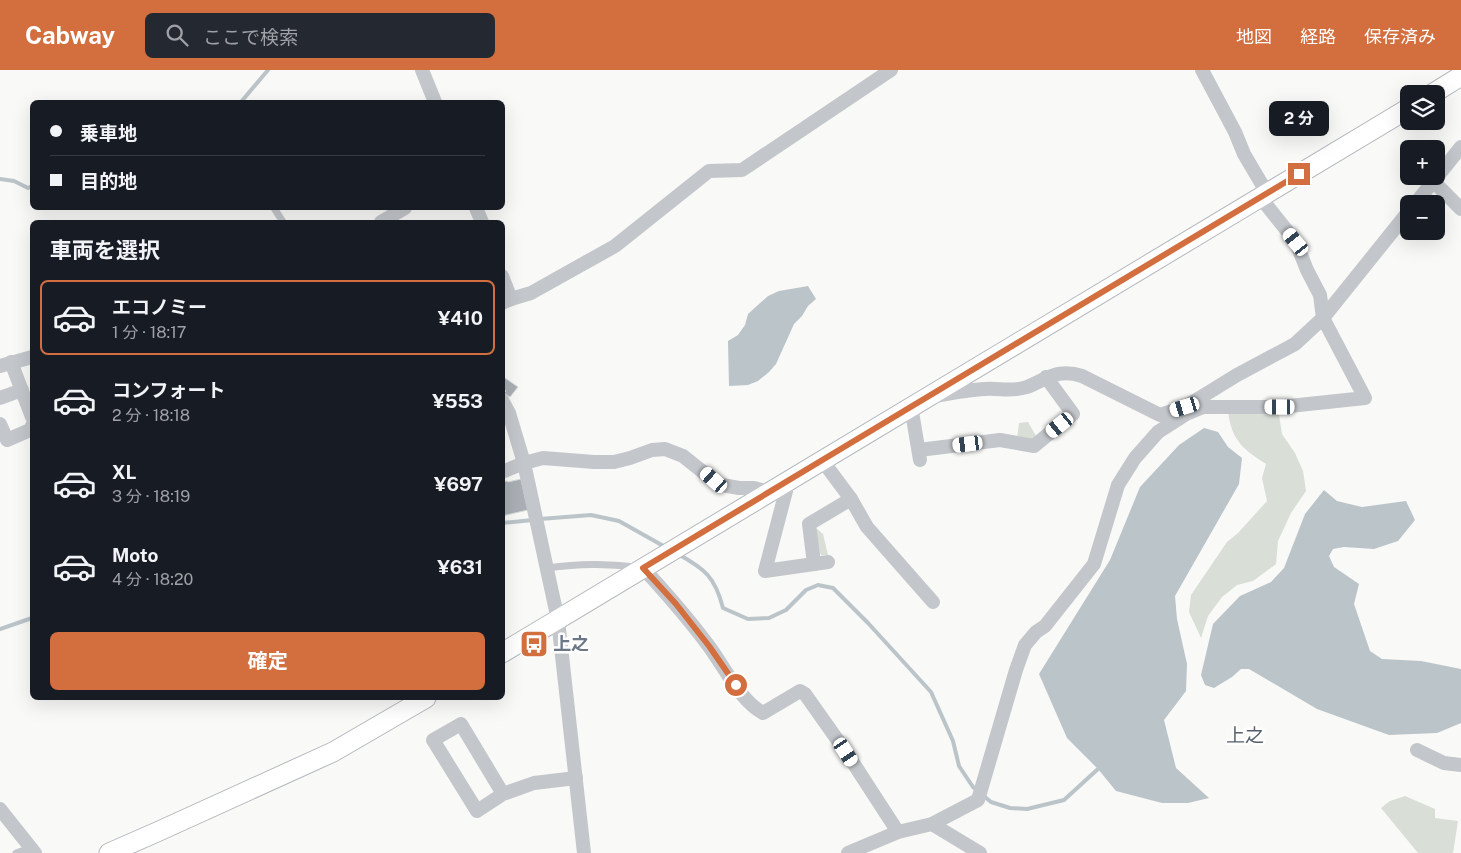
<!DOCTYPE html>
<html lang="ja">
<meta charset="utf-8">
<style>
body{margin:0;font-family:"Public Sans","Noto Sans JP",sans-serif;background:#242831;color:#f1f3f6;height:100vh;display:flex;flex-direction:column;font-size:19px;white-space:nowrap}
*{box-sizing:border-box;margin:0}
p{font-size:16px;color:#9ea1a6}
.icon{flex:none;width:28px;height:28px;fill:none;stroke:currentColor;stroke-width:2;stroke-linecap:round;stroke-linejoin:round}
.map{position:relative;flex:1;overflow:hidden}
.drawer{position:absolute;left:30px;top:150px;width:475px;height:480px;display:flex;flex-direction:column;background:#171b24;border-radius:8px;box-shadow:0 5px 20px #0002}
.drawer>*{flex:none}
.top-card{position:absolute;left:30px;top:30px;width:475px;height:110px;border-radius:8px;box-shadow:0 5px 20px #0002;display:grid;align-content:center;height:110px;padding:0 20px;background:#171b24}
.controls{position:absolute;left:1400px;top:15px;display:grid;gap:10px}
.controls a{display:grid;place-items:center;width:45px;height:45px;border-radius:8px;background:#171b24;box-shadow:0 5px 20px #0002;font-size:25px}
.end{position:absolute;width:22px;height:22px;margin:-11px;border:6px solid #d36e3e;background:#fff;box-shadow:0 0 0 2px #fff}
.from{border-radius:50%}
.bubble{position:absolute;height:35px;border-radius:8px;background:#171b24;box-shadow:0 5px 20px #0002;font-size:16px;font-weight:700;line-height:35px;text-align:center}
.car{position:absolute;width:15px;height:30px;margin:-15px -8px;border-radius:6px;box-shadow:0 0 4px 1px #0007;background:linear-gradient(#fff 24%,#345 0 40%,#fff 0 76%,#345 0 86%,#fff 0)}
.top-card b{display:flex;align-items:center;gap:18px;height:48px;font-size:19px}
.top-card b+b{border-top:1px solid #363941}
.top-card i{width:12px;height:12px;background:#f1f3f6}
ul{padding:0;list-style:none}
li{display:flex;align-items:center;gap:15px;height:75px;margin:0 10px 8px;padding:0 10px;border:2px solid transparent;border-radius:8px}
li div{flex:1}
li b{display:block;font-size:19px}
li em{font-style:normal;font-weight:700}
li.selected{border-color:#d36e3e}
li>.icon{width:45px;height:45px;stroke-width:1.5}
h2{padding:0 20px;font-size:22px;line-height:60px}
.cta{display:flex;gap:10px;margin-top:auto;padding:10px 20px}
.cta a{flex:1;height:58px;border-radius:8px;background:#d36e3e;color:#fff;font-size:20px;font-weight:700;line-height:58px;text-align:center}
header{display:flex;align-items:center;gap:30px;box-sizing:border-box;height:70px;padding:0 25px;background:#d36e3e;color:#fff}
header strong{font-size:24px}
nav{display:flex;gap:28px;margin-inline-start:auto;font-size:18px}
.search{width:350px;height:45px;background:#242831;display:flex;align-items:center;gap:12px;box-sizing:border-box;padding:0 18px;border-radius:8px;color:#9ea1a6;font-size:19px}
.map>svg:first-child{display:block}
.green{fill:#d9ded7}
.water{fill:#bbc4c9}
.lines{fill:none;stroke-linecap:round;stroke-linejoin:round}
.stream{stroke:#bbc4c9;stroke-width:4}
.building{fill:#a9afb5;stroke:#dbdbd9}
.secondary-casing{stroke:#b3b8bd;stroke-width:21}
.lane{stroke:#c3c6ca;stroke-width:7}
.street{stroke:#c3c6ca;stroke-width:14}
.secondary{stroke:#fff;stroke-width:19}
.route{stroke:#d36e3e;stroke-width:6}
.labels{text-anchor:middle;stroke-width:5;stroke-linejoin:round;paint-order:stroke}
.poi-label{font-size:18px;font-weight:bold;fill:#6b7785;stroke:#fff;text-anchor:start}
.neighbourhood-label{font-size:19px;fill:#58616b;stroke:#fff}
</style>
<header>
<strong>Cabway</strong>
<div class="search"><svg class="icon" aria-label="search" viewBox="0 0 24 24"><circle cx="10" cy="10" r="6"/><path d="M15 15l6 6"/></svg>ここで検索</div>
<nav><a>地図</a><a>経路</a><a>保存済み</a></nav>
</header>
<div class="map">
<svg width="1461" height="783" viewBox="0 0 1461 783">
<rect width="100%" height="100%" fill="#f9f9f7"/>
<g class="green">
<path d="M1275 341 1279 345 1282 364 1295 383 1303 401 1306 421 1291 443 1278 471 1276 494 1253 511 1237 515 1222 527 1208 546 1201 568 1189 542 1191 525 1227 472 1238 463 1267 431 1262 408 1266 394C1243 379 1232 371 1228 342Z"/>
<polygon points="1028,352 1036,366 1030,370 1017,368 1019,353"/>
<polygon points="816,458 823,464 828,485 822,485 818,483"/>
<polygon points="1405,726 1435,739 1435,748 1458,751 1453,783 1418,783 1381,738 1390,731"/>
</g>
<g class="water">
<polygon points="808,216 816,229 808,236 802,246 794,254 776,294 769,302 758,311 748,315 729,316 728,271 738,265 745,255 748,244 768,226 779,221"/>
<polygon points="1204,358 1218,362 1228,377 1242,388 1239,414 1175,526 1177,549 1187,594 1186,621 1164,650 1176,698 1209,728 1188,733 1162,733 1116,721 1098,699 1067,668 1039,604 1110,490 1140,417 1179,375"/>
<polygon points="1324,420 1337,431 1362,437 1406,431 1415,450 1398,471 1374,479 1344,477 1333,479 1329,486 1334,497 1359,514 1354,534 1370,581 1382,589 1421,591 1461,599 1461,653 1437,663 1389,665 1317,639 1249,599 1241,599 1232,607 1214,618 1205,615 1201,605 1213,554 1240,526 1271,512 1284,498 1305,444"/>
</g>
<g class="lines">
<g class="stream">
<polyline points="241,32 268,0"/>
<polyline points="0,109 14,111 28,118 32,116"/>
<polyline points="540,449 591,445 619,451 667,478"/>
<polyline points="502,453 533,450"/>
<path d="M678 484C705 499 715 507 723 538L748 549 769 548 786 540 806 520 818 515 833 518 868 553 931 622 953 671 959 696 973 717 991 732 1010 738 1027 739 1064 730 1098 699"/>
<polyline points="0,559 32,548"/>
</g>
</g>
<g class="building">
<polygon points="502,308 504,309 505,308 518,317 510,327 504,323 506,321 502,318"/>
<polygon points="521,409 528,440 502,446 502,412 507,411 508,412"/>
</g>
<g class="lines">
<defs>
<g id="secondary">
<polyline points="1432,24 1461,6"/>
<polyline points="502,583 1409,38"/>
<polyline points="109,783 157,762 333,682 426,628"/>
</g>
</defs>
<use href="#secondary" class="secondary-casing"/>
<g class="lane">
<polyline points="274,138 283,152"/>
<path d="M547 498C579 494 604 493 636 497"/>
<polyline points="16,783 30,778"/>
</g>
<g class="street">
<polyline points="422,0 435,32"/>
<polyline points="1202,0 1235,62 1244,84 1267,123"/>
<polyline points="1433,111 1461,139"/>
<polyline points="1415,134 1461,77"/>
<polyline points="476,138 482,152"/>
<polyline points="381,152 405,138"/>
<polyline points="502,206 511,229 502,233"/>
<polyline points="511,229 531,223 615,176 709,101 742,100 891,0"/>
<polyline points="11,292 32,347"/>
<polyline points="0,296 32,287"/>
<path d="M935 326C952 323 968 320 985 319 1000 318 1013 322 1027 317 1047 309 1058 298 1082 306L1160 345 1185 337 1237 305 1295 274 1323 248 1409 141"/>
<polyline points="0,328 22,320"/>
<polyline points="502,330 509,343 524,393 558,550 584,783"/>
<polyline points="1198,331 1203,337 1280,337 1365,328 1323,248 1320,225 1307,200 1296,172 1260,127"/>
<polyline points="911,336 920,390"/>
<polyline points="0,354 7,370 30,360 32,356"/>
<polyline points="919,380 1000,370 1034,376 1073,344 1046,307"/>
<polyline points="822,390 851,429 867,457 933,532"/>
<polyline points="502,402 524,393 543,388 594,392 614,392 630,388 652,380 665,379 683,386 713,410 722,415 739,418 754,418 769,422"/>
<polyline points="782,414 786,421 765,501 828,492"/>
<polyline points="814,494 809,454 851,429"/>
<path d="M643 498C666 523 688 548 708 575 724 596 740 631 763 643L800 621 805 624 846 682 898 762"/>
<polyline points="1417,680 1444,693 1461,695"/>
<polyline points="503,724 461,654 433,670 477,741 503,724 534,713 576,708"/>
<polyline points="0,739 35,783"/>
<polyline points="932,754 980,783"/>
<polyline points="848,783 898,762 932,754 978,730 1016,600 1025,575 1036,562 1045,556 1094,494 1118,415 1135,388 1158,362 1186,344 1203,337"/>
</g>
<use href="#secondary" class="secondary"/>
</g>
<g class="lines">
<polyline class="route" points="736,615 709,576 676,534 643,498 839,380 1299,104"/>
</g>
<defs>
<symbol id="bus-square" viewBox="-11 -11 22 22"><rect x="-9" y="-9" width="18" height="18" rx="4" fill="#d36e3e" stroke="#fff"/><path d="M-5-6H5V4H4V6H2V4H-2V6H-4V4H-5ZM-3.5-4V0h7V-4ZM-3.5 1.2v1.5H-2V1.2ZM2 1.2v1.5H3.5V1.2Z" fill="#fff"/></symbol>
</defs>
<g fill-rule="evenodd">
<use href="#bus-square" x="518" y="558" width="32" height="32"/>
</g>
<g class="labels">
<g class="poi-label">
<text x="553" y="580">上之</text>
</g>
<g class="neighbourhood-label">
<text x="1245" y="672">上之</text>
</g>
</g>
</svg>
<div class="controls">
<a><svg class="icon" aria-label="layers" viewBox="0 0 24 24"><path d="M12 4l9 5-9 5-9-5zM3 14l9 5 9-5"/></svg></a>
<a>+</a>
<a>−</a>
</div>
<i class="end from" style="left:736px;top:615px"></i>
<i class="end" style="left:1299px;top:104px"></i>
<div class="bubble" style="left:1269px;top:31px;width:60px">2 分</div>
<i class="car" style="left:1296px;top:172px;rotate:321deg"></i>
<i class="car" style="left:1185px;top:337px;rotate:253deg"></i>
<i class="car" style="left:1280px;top:337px;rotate:270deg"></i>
<i class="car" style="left:1060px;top:355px;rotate:231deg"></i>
<i class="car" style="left:968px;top:374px;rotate:263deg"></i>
<i class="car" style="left:714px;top:410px;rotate:311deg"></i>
<i class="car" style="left:846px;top:682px;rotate:147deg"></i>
<div class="top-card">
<b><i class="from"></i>乗車地</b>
<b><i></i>目的地</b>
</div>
<section class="drawer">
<h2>車両を選択</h2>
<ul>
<li class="selected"><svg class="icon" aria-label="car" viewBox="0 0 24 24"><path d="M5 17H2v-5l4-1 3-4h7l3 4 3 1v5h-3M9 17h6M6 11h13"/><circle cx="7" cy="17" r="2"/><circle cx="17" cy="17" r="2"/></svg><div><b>エコノミー</b><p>1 分 · 18:17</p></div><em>¥410</em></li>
<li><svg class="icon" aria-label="car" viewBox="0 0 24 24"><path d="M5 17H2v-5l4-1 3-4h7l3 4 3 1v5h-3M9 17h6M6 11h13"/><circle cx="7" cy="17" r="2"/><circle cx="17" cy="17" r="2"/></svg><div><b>コンフォート</b><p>2 分 · 18:18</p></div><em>¥553</em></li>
<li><svg class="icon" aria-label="car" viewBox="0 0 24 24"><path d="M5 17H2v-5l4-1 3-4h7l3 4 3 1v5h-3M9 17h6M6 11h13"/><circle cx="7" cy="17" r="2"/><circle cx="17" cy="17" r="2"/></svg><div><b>XL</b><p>3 分 · 18:19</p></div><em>¥697</em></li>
<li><svg class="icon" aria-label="car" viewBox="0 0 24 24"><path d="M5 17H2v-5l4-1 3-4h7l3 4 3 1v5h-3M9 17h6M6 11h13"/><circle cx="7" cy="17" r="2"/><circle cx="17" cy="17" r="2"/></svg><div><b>Moto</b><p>4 分 · 18:20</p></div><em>¥631</em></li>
</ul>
<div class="cta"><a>確定</a></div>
</section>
</div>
